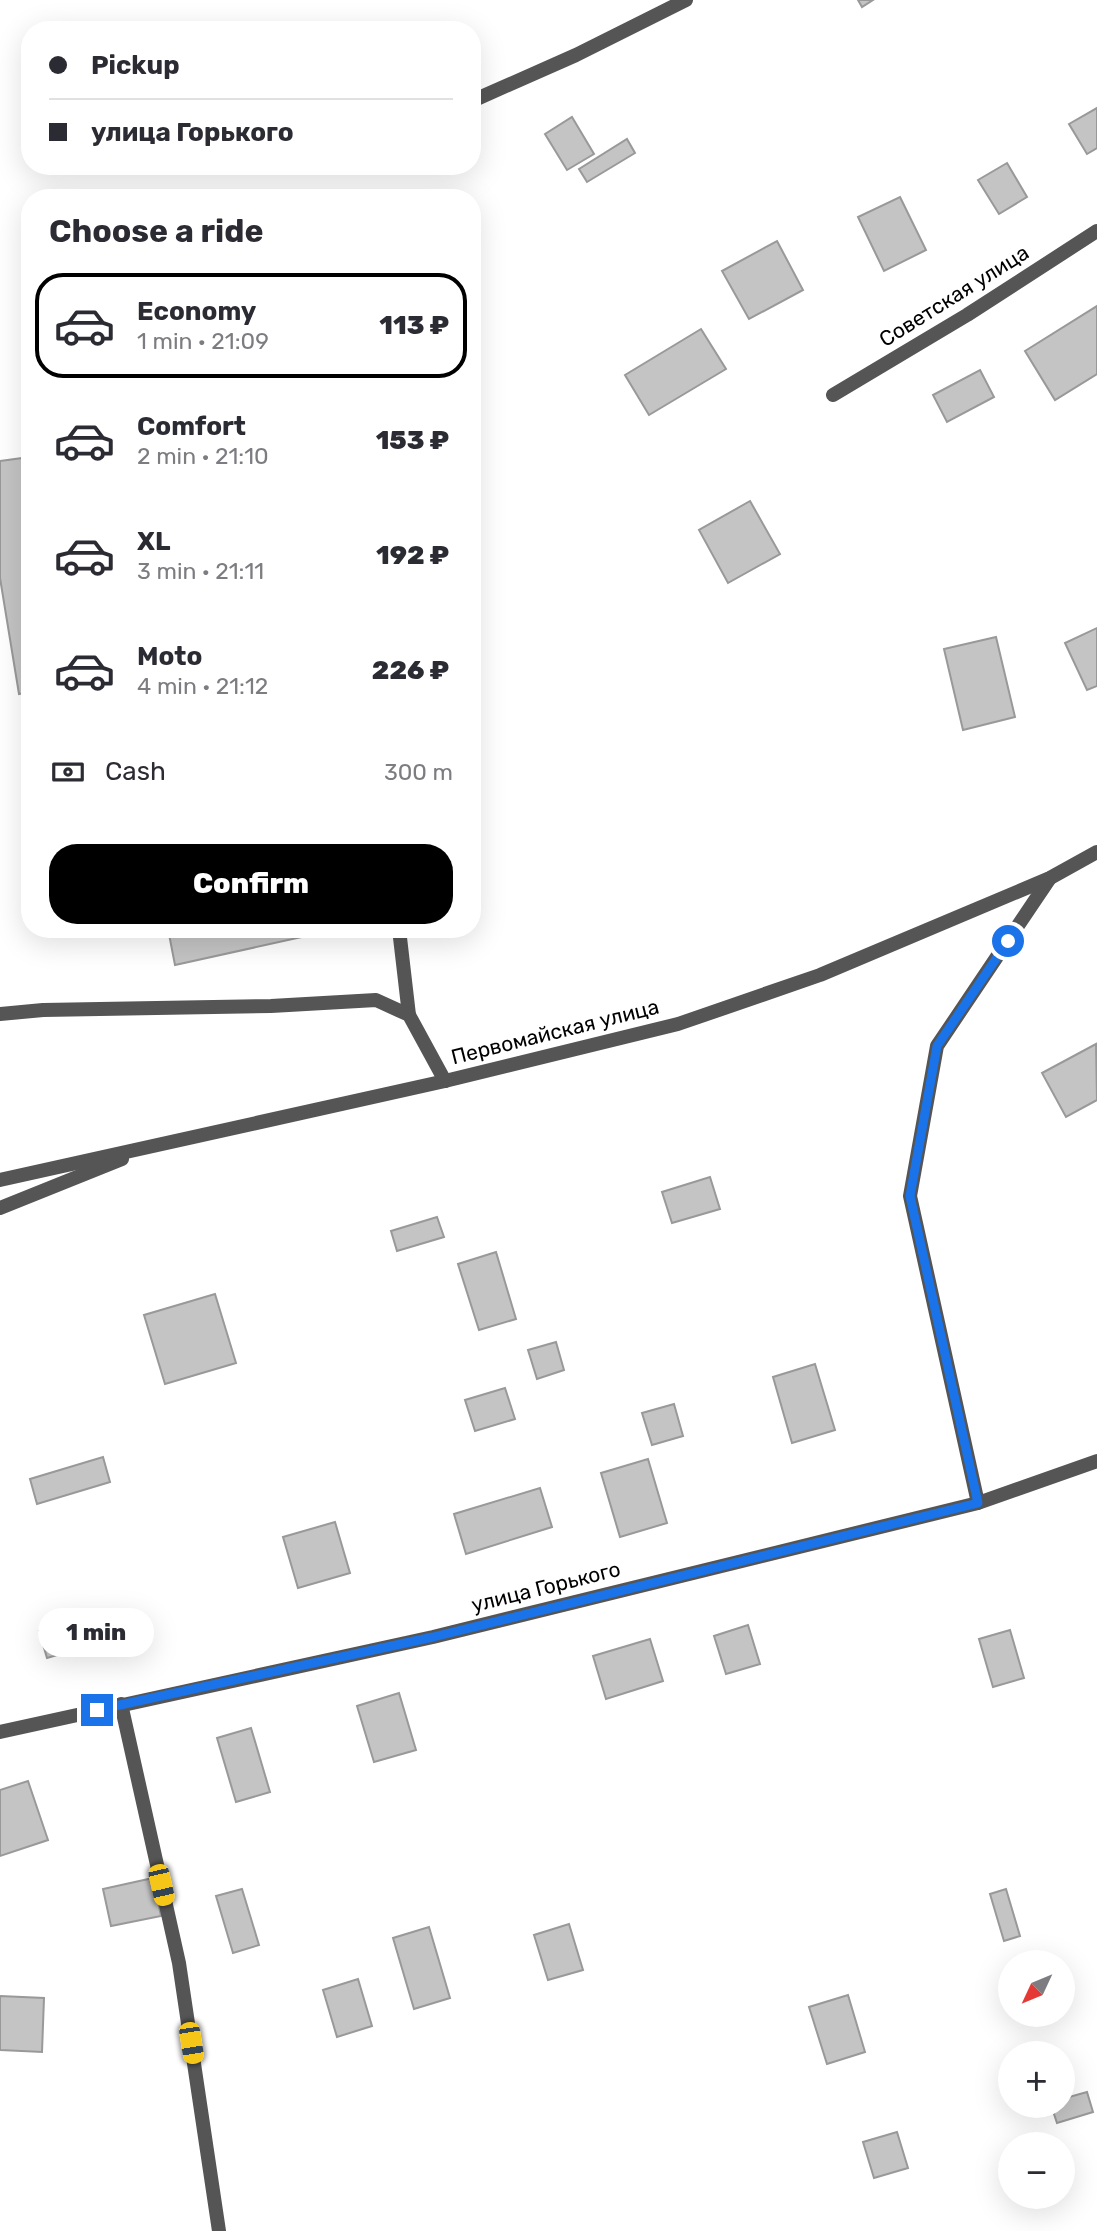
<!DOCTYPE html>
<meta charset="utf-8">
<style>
body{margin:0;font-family:Rubik,sans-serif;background:#f7f7f7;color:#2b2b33;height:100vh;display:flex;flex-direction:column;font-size:26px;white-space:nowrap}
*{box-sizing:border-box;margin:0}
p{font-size:23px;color:#7c7c81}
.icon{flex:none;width:38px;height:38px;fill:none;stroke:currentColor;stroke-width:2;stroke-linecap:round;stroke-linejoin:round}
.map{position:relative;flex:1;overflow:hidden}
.sheet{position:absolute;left:21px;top:189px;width:460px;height:749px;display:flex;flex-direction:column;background:#fff;border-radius:28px;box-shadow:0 7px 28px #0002}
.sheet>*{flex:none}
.guide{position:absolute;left:21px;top:21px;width:460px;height:154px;border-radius:28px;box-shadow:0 7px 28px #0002;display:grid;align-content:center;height:154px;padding:0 28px;background:#fff}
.needle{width:46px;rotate:226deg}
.controls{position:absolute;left:998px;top:1950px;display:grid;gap:14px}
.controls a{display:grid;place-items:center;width:77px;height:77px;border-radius:50%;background:#fff;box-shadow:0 7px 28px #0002;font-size:35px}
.end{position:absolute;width:32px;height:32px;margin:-16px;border:9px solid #1a73e8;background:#fff;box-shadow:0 0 0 4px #fff}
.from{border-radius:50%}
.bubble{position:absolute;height:49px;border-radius:24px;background:#fff;box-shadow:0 7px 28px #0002;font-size:23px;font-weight:800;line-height:49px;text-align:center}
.car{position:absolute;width:21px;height:42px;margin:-21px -10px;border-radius:9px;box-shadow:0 0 5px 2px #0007;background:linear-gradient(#f5c518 24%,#345 0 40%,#f5c518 0 76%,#345 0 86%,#f5c518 0)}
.guide b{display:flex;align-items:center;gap:24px;height:66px;font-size:26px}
.guide b+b{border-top:2px solid #e1e1e2}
.guide i{width:18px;height:18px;background:#2b2b33}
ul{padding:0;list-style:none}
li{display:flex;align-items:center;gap:21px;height:105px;margin:0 14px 10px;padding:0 14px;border:4px solid transparent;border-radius:28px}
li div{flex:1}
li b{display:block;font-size:26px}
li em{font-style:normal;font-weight:800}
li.on{border-color:#000}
li>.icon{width:63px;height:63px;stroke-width:1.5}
h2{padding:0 28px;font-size:32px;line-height:84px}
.pay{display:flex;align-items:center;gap:18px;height:77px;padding:0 28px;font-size:26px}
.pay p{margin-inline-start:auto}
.cta{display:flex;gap:14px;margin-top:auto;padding:14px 28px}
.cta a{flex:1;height:80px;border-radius:28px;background:#000;color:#fff;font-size:28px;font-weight:800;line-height:80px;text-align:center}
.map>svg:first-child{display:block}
.building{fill:#c4c4c4;stroke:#999;stroke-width:2}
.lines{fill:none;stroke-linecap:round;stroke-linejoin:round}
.service{stroke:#555;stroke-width:14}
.minor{stroke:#555;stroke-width:14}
.route{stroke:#1a73e8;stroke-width:9}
.labels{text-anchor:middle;stroke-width:5;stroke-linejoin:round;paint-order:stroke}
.street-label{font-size:21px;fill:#000;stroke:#fff}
</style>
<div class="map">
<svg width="1097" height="2231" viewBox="0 0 1097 2231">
<rect width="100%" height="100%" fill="#fff"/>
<g class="building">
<polygon points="858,0 873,0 862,7"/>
<polygon points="1097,108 1097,148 1087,154 1069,124"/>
<polygon points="572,117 594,154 567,170 545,134"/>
<polygon points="627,139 635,153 587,182 579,169"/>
<polygon points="1007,163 1027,197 999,214 978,180"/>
<polygon points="900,197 926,250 884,271 858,217"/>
<polygon points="777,241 803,290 749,319 722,271"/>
<polygon points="1097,306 1097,374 1055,400 1025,351"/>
<polygon points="701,329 726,369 649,415 625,375"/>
<polygon points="980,370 994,397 947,422 933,395"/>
<polygon points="30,457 30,692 19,694 0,578 0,461"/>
<polygon points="750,501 780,554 728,583 699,530"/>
<polygon points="1097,628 1097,686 1087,690 1065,643"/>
<polygon points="996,637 1015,717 963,730 944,649"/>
<polygon points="168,929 338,929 175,965"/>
<polygon points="1096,1044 1097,1100 1066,1117 1042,1073"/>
<polygon points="710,1177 720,1209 672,1223 662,1192"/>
<polygon points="437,1217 444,1237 397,1251 391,1231"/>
<polygon points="496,1252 516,1319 479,1330 458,1264"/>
<polygon points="215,1294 236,1363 165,1384 144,1315"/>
<polygon points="556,1342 564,1370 537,1379 528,1350"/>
<polygon points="815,1364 835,1430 792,1443 773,1377"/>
<polygon points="505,1388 515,1419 475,1431 465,1400"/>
<polygon points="674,1404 683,1436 652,1445 642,1413"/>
<polygon points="103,1457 110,1482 37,1504 30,1479"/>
<polygon points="648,1459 667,1523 620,1537 601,1473"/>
<polygon points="540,1488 552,1527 466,1554 454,1514"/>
<polygon points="335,1522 350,1573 298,1588 283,1537"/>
<polygon points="101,1612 109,1640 47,1658 39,1631"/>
<polygon points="748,1625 760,1664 726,1674 714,1636"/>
<polygon points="1010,1630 1024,1678 993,1687 979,1639"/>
<polygon points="650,1639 663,1681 606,1699 593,1656"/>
<polygon points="399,1693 416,1750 374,1762 357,1706"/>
<polygon points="251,1728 270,1792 236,1802 217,1738"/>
<polygon points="28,1781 48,1840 0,1856 0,1790"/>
<polygon points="153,1878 161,1916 111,1926 103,1889"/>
<polygon points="242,1889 259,1945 233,1953 216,1896"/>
<polygon points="1006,1889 1020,1936 1004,1941 990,1894"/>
<polygon points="569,1924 583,1970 548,1980 534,1935"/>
<polygon points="429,1927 450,1998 414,2009 393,1938"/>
<polygon points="358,1979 372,2026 337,2037 323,1990"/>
<polygon points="848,1995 865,2052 827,2064 809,2007"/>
<polygon points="0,1996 44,1998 42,2052 0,2050"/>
<polygon points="1087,2092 1093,2112 1057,2123 1051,2105 1062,2105 1062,2099"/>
<polygon points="897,2132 908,2168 874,2178 863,2142"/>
</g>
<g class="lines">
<g class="service">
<polyline points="399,929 409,1015"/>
<polyline points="0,1014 43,1010 271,1006 376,1000 409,1015 445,1081"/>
<polyline points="978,1503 910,1196 937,1046 1050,878"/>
<polyline points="121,1704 179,1963 219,2231"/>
</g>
<g class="minor">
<polyline points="472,101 576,55 686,0"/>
<polyline points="833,395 967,315 1097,231"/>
<polyline points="0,1180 445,1081 678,1024 820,975 1050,878 1097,852"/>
<polyline points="0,1208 122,1159"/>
<polyline points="0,1732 433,1637 978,1503 1097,1461"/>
</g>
</g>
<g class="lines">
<polyline class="route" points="97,1710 433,1637 978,1503 910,1196 937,1046 1008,941"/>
</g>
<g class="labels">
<g class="street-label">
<text transform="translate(954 296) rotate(-32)" y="7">Советская улица</text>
<text transform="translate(555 1032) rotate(-14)" y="7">Первомайская улица</text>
<text transform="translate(546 1587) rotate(-14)" y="7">улица Горького</text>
</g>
</g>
</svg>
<div class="controls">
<a><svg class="needle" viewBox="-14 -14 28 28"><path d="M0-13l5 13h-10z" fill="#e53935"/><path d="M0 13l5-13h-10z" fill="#7c7c81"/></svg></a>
<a>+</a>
<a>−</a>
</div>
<i class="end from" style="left:1008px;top:941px"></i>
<i class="end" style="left:97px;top:1710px"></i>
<div class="bubble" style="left:38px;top:1608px;width:116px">1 min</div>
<i class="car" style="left:161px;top:1885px;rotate:167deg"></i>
<i class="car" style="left:191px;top:2043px;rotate:171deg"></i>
<div class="guide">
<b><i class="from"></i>Pickup</b>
<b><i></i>улица Горького</b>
</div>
<section class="sheet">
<h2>Choose a ride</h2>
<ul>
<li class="on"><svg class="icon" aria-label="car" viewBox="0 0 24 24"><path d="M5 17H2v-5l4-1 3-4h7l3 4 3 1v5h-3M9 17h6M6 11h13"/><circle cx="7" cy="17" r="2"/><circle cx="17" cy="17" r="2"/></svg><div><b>Economy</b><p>1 min · 21:09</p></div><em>113 ₽</em></li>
<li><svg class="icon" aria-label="car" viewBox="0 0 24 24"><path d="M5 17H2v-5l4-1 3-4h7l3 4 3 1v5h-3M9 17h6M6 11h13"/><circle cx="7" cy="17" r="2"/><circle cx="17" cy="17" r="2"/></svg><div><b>Comfort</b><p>2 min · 21:10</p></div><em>153 ₽</em></li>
<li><svg class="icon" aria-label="car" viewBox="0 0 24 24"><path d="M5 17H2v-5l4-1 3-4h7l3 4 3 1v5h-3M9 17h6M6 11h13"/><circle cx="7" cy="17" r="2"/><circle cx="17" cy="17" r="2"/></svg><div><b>XL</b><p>3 min · 21:11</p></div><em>192 ₽</em></li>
<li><svg class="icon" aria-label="car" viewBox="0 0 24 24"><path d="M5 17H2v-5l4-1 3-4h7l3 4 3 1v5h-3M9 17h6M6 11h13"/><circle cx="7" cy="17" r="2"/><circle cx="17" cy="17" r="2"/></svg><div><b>Moto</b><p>4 min · 21:12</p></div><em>226 ₽</em></li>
</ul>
<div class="pay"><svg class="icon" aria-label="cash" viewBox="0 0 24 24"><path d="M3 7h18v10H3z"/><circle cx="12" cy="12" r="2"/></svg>Cash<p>300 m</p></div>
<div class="cta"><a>Confirm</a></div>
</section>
</div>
